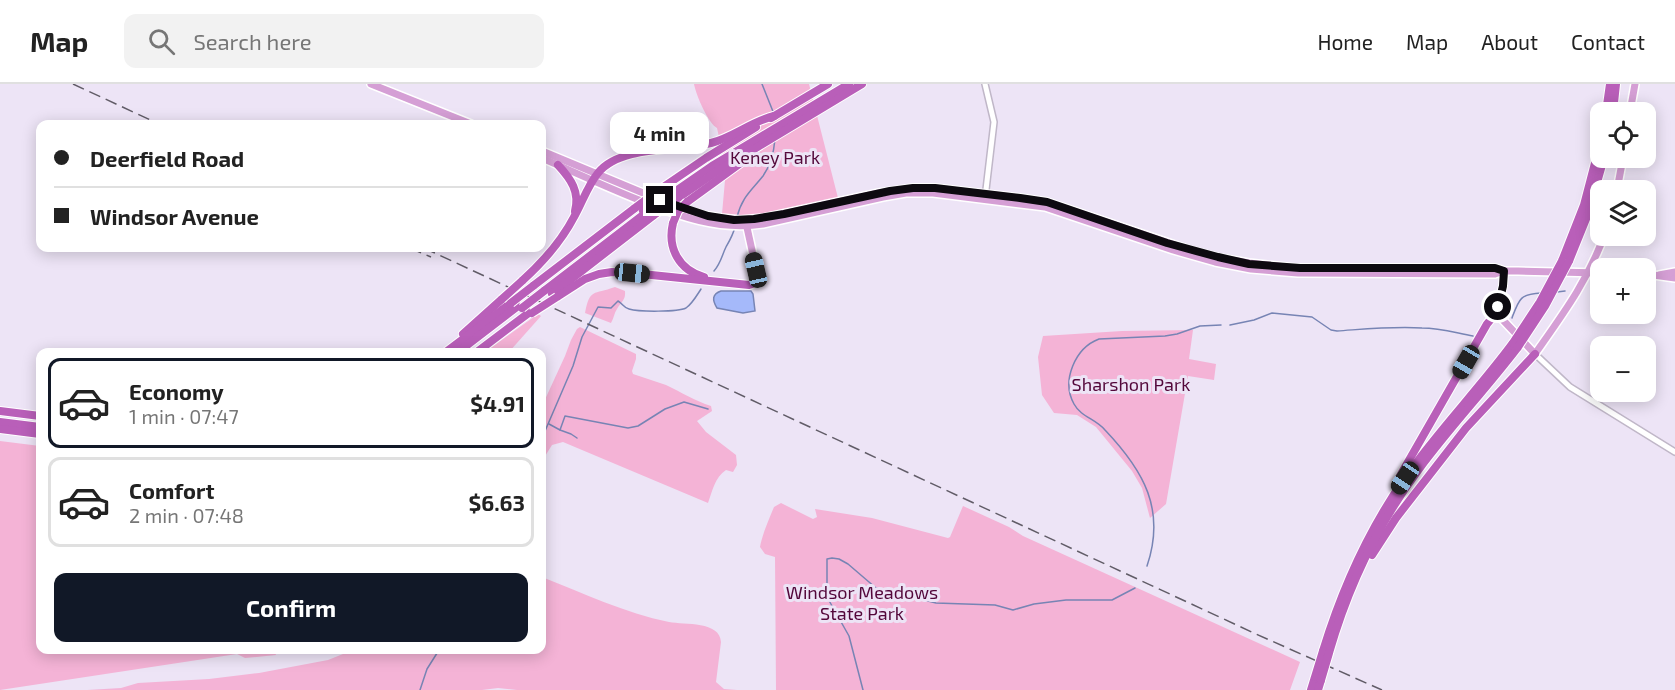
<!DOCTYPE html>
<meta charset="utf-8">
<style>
body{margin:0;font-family:"Exo 2",sans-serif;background:#f2f2f2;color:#222;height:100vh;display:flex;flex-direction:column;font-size:22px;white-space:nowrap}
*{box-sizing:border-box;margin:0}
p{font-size:20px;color:#767676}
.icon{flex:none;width:33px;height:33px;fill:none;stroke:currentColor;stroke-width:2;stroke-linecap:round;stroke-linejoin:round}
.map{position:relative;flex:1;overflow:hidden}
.sheet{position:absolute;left:36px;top:264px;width:510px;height:306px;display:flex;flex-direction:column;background:#fff;border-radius:12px;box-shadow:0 3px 15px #0003}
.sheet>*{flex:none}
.hud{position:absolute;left:36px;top:36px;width:510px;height:132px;border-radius:12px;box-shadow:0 3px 15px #0003;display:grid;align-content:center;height:132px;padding:0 18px;background:#fff}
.buttons{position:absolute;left:1590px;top:18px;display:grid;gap:12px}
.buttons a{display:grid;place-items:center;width:66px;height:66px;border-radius:12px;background:#fff;box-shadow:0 3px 15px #0003;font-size:30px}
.end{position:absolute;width:27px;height:27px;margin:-14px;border:8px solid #0d0a10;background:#fff;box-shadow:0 0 0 3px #fff}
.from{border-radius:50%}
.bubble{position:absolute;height:42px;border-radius:12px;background:#fff;box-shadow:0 3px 15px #0003;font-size:20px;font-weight:700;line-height:42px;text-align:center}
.car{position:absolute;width:18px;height:36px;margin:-18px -9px;border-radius:8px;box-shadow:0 0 4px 2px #0007;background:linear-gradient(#222 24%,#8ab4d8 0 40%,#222 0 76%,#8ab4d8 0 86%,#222 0)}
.hud b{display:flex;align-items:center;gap:21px;height:57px;font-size:22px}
.hud b+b{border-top:2px solid #e0e0e0}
.hud i{width:15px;height:15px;background:#222}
ul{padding:10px 0 0;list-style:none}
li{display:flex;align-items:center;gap:18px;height:90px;margin:0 12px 9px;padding:0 6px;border:3px solid #e0e0e0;border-radius:12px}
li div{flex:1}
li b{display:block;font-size:22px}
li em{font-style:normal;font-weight:700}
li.on{border-color:#111827}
li>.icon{width:54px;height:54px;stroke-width:1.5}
.action{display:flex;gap:12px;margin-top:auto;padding:12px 18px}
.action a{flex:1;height:69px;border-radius:12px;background:#111827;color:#fff;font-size:24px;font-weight:700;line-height:69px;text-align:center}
header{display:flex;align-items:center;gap:36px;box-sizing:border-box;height:84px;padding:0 30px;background:#fff;border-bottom:2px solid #e0e0e0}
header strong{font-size:28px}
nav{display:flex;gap:33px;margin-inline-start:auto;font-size:21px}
.search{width:420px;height:54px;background:#f2f2f2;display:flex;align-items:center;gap:15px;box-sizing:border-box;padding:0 21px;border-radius:12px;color:#767676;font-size:22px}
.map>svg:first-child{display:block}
.green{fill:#f4b3d6}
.water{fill:#a5b9fa;stroke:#7784b4;stroke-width:1.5}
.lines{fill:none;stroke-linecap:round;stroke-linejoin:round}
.stream{stroke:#7784b4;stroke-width:1.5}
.tertiary-casing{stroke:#c0b7c8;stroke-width:8}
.primary-casing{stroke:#fff;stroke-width:10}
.motorway-casing{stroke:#fff;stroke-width:10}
.tertiary{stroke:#fff;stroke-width:5}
.primary{stroke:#d59fd5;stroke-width:7}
.motorway{stroke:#b95fb9;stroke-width:8}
.rail{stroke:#615c67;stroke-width:1.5;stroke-dasharray:12 6;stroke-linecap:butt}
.motorway-bridge-casing{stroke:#fff;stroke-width:10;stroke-linecap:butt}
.motorway-bridge{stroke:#b95fb9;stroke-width:8}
.route{stroke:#0d0a10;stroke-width:8}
.labels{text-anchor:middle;stroke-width:6;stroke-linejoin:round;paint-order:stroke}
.park-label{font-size:18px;fill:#53073a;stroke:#ede4f6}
</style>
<header>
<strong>Map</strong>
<div class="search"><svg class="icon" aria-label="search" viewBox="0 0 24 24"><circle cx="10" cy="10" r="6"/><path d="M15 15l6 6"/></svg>Search here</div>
<nav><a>Home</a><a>Map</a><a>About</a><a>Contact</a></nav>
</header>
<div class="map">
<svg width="1675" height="606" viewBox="0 0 1675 606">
<rect width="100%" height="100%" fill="#ede4f6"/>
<g class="green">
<path d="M694 0H809L838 114 756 133 722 130 726 85 717 44C708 39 696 11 694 0Z"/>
<path d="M615 203 625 207C626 216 621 218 617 225 614 229 614 234 611 239L585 229C590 204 593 211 615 203Z"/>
<polygon points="538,230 541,232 509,268 485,268"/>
<path d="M580 243 636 270V275L632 287 633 290C644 294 655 297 666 301 681 308 695 317 711 322L712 327 697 337 706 348 736 371 737 381 733 388 726 386C715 393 712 408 708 419L563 358 552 361 542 377V322L565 272 571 256 577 245Z"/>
<polygon points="1193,246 1189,275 1216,280 1214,296 1188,292 1166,420 1150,434 1142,404 1132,387 1096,343 1077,331 1054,329 1042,311 1038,273 1043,252 1122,247"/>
<polygon points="0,357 40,362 40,566 278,566 274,566 276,571 245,574 237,570 0,606"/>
<path d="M781 419 813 435 817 433 815 425 872 434 948 454 950 453 963 422 1009 443 1023 452 1300 578 1290 606H776L775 473 765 470 760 463C762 451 769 435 774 423Z"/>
<path d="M542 493C583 509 625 529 669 538 685 541 720 537 721 558L716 598 724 605 737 606H517L498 604 482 606H87L121 604 138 599 209 595 259 589 328 576 353 566H542Z"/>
</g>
<path class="water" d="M721 207H751L753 210 755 227 743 229 717 224C712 216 712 210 721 207Z"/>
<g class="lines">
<g class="stream">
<polyline points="762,0 774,30"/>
<path d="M737 133C742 113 751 107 763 92 770 82 774 67 775 55"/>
<path d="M714 187C721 179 722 171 726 163 730 156 733 151 735 143"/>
<polyline points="1591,207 1600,206"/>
<polyline points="1557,208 1565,207"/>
<path d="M1512 234C1519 215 1520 210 1541 209"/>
<path d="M1230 241 1254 236 1272 229 1312 233 1331 246 1337 247C1366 245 1394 242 1422 244 1440 244 1456 249 1473 252"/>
<polyline points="549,340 560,346 565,332 628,344 638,342 665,325 684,318 708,325"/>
<polyline points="560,346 571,350 577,354"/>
<path d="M542 354 573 282 582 253 598 223 611 224 618 217C623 220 624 224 629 225 639 228 678 228 686 224 692 220 697 211 701 205"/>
<path d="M1147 482C1166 426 1144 387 1105 346 1096 335 1081 333 1074 320 1061 297 1075 264 1099 255L1165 252 1177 250 1200 242 1221 241"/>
<polyline points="420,606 427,585 439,566"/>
<polyline points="863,606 849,552 827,513 827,475 832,474 839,475 848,480 876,504 936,519 995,521 1013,526 1034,520 1066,516 1112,516 1135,504"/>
</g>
<defs>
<g id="tertiary">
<polyline points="985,114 994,38 985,0"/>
<polyline points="1535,270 1570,303 1675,368"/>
</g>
<g id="primary">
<polyline points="371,0 471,40"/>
<polyline points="1630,28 1635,0"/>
<polyline points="542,67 672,121 703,131 721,134 740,136 764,134 879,109 913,104 935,104 1020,114 1047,118 1190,166 1220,174 1249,179 1296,184 1495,184 1502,186"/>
<path d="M542 74C574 88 606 103 639 116 679 132 719 147 763 140L883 113 906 109H933L1045 123 1173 166 1215 178 1251 185 1298 189 1495 190 1504 187H1518L1600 189"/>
<polyline points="1617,106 1623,74"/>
<polyline points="746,139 759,198"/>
<path d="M1504 187 1503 202 1497 224 1502 235 1535 270C1563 230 1587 198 1604 152"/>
<polyline points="1646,190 1675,194"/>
<polyline points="1659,191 1675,188"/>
</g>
<g id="motorway">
<polyline points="1606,28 1610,0"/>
<polyline points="1613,28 1616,0"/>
<polyline points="771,34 828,0"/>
<path d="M558 81C571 95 580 108 575 127"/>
<polyline points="659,106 706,74 756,43"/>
<polyline points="670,111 712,82 849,0"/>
<polyline points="678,114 716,88 862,0"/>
<polyline points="687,118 742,78"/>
<path d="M673 139C667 164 679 186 704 193"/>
<polyline points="1562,177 1584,121 1600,60"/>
<polyline points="1569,177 1588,130 1604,74"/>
<path d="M522 197C543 178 561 158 574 133 582 119 588 101 598 89 620 61 679 67 711 59 734 53 752 37 774 32"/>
<polyline points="533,202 635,124"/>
<polyline points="544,207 647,128"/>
<polyline points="552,210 654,131"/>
<polyline points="557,213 585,195 599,190 612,188 632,189 749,201 759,198"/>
<polyline points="463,250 502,215"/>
<polyline points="446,268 511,219"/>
<polyline points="458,268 518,222"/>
<polyline points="477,268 530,228"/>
<polyline points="0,327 40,332"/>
<polyline points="0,338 40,343"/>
<polyline points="0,345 40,350"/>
<polyline points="1396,399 1487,240 1492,234 1498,229"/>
<polyline points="1372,471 1396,434 1466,344 1535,270"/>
<path d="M1323 567C1342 505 1368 447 1405 394 1438 347 1479 305 1513 259"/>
<path d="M1329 569C1348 503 1378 440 1419 385 1450 343 1486 305 1518 263"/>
<polyline points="1311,606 1315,593"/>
<polyline points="1318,606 1321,596"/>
</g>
</defs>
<use href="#tertiary" class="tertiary-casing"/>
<use href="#primary" class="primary-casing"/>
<use href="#motorway" class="motorway-casing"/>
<use href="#tertiary" class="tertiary"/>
<use href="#primary" class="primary"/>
<use href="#motorway" class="motorway"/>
<g class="rail">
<polyline points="73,0 159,40"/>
<polyline points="410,164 431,173"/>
<polyline points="424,164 1256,550 1382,606"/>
</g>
<defs>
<g id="motorway-bridge">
<polyline points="635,124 659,106"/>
<polyline points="643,127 666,109"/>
<polyline points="654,131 678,114"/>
<polyline points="673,139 678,127 687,118"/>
<polyline points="502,215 522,197"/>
<polyline points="511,219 533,202"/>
<polyline points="522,224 544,207"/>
<polyline points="532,229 557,213"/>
<polyline points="1513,259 1540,218 1562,177"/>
<polyline points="1518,263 1545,222 1569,177"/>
<polyline points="1315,593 1323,567"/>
<polyline points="1321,596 1329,569"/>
</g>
</defs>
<use href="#motorway-bridge" class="motorway-bridge-casing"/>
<use href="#motorway-bridge" class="motorway-bridge"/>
</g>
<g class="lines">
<polyline class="route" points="660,116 708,132 734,136 754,135 784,130 890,107 913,104 935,104 1020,114 1047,118 1167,159 1218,173 1249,180 1300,184 1495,184 1504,187 1503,202 1498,223"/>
</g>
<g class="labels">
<g class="park-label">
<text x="775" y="80">Keney Park</text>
<text x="1131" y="307">Sharshon Park</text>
<text x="862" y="515">Windsor Meadows<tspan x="862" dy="21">State Park</tspan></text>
</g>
</g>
</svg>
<div class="buttons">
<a><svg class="icon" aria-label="locate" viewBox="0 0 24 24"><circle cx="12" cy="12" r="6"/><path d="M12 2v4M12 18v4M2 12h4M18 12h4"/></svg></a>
<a><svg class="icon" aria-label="layers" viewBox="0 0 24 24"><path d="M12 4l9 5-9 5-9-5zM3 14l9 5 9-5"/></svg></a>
<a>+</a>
<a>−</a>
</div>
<i class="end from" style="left:1498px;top:223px"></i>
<i class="end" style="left:660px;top:116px"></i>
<div class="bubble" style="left:610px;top:28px;width:99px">4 min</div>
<i class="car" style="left:756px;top:186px;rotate:347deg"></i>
<i class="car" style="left:632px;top:189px;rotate:96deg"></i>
<i class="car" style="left:1466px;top:278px;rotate:210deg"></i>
<i class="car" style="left:1405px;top:394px;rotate:214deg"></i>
<div class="hud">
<b><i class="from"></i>Deerfield Road</b>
<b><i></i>Windsor Avenue</b>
</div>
<section class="sheet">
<ul>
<li class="on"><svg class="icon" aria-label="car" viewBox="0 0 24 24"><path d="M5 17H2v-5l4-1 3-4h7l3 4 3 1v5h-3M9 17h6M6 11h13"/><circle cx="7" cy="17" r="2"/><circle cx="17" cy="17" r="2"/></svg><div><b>Economy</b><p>1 min · 07:47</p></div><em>$4.91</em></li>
<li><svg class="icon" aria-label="car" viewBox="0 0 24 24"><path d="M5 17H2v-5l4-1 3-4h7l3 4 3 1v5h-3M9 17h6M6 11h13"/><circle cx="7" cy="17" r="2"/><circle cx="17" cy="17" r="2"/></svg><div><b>Comfort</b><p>2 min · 07:48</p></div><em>$6.63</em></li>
</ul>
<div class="action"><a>Confirm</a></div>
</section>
</div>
